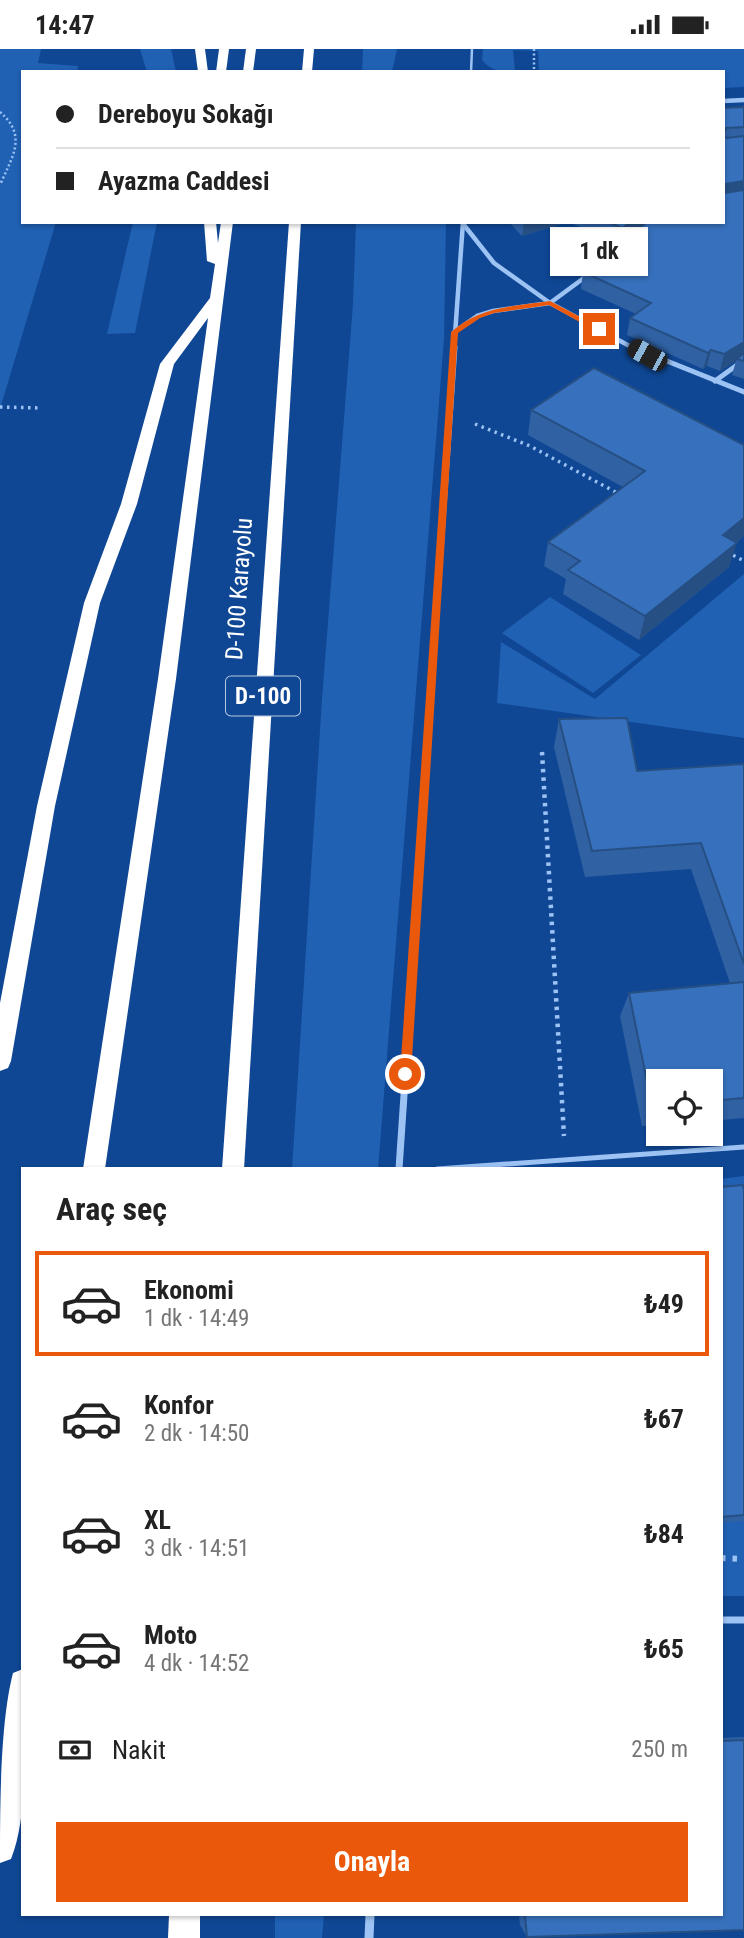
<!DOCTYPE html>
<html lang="tr">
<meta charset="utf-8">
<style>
body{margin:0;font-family:"Roboto Condensed",sans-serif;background:#f2f2f2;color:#222;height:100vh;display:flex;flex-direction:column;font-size:26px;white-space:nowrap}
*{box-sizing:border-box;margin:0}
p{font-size:23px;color:#767676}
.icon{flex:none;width:38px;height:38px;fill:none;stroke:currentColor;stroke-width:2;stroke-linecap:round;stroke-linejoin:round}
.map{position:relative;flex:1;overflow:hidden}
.drawer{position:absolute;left:21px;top:1118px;width:702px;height:749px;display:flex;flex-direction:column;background:#fff;border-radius:0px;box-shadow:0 2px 5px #0004}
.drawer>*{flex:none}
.banner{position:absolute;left:21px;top:21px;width:704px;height:154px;border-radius:0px;box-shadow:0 2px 5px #0004;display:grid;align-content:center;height:154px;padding:0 35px;background:#fff}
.fabs{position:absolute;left:646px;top:1020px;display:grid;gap:14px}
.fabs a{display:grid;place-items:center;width:77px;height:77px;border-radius:0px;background:#fff;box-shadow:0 2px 5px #0004;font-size:35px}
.end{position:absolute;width:32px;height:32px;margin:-16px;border:9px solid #ea580c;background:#fff;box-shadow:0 0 0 4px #fff}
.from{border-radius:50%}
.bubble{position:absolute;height:49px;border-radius:0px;background:#fff;box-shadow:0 2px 5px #0004;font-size:23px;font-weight:700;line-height:49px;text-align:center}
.car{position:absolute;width:21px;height:42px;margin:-21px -10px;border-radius:9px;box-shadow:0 0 5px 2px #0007;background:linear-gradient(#222 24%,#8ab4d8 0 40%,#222 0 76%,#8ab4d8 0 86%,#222 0)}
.banner b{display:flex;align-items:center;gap:24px;height:66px;font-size:26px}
.banner b+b{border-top:2px solid #e0e0e0}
.banner i{width:18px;height:18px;background:#222}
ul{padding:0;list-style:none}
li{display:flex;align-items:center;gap:21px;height:105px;margin:0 14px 10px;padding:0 21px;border:4px solid transparent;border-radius:0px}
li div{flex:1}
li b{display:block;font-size:26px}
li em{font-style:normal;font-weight:700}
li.active{border-color:#ea580c}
li>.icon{width:63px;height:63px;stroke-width:1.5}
h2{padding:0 35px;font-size:32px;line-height:84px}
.pay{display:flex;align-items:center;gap:18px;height:77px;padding:0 35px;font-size:26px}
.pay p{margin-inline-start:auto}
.primary-button{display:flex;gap:14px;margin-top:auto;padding:14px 35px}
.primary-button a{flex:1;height:80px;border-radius:0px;background:#ea580c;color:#fff;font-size:28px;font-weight:700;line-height:80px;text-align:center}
.status{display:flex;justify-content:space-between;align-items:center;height:49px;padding:0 35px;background:#fff;direction:ltr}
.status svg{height:19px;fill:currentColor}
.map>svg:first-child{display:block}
.green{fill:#2061b4}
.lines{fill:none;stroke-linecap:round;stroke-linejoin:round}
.path-far3{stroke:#9cc3f4;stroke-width:2.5;stroke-dasharray:2 2.5;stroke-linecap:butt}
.path-far2{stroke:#9cc3f4;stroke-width:3.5;stroke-dasharray:2.5 4.5;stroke-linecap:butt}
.path-far1{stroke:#9cc3f4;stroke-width:4.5;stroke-dasharray:3.5 5;stroke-linecap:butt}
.path{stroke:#9cc3f4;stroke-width:6;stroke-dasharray:4.5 7;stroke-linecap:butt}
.lane-far2{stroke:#9cc3f4;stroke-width:2.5}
.lane-far1{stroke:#9cc3f4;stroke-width:5}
.lane{stroke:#9cc3f4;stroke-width:7}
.street-far3{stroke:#9cc3f4;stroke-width:4.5}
.street-far2{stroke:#9cc3f4;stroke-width:5}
.street-far1{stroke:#9cc3f4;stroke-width:7}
.street{stroke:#9cc3f4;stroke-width:9}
.highway{fill:#fff;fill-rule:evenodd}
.wall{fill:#2f61a3}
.shaded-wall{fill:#264f84}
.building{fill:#3771bd;stroke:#264f84;stroke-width:2}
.route{fill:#ea580c}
.labels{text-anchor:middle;stroke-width:7;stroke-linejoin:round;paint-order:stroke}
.shield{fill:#0f4794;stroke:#b7c8df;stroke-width:2}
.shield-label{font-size:23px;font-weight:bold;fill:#fff}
.street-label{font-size:24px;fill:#fff;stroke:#0f4794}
</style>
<div class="status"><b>14:47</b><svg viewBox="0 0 49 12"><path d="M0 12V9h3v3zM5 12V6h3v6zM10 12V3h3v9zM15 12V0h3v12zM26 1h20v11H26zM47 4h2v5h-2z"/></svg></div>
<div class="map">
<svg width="744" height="1889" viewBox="0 0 744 1889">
<rect width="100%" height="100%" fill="#0f4794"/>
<g class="green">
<polygon points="0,0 41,0 38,14 78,17 77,23 23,23 23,173 56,173 0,360"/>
<polygon points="140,0 171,0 176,23 147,23"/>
<polygon points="363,0 397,0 392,23 362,23"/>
<path d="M483 0H744V38L723 39V23H539L538 2 513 1 515 23C501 23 492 23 482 11Z"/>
<polygon points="133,173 157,173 135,284 107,285"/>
<polygon points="356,173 446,173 444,290 378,1120 292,1120 322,650 353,255"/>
<polygon points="744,525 744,689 497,654 501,593 595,650"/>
<polygon points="550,548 641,606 593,644 502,584"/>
<polygon points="744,1127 744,1547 721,1547 721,1130"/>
<polygon points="275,1866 324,1866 322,1889 275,1889"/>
</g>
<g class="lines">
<g class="path-far3">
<polyline points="534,0 534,23"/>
<path d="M0 63C28 87 12 108 0 136"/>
</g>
<g class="path-far2">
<polyline points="0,358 41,359"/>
<polyline points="475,375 530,397 621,446"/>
<polyline points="727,503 744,512"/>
</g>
<polyline class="path-far1" points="542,703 564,1087"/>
<polyline class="path" points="721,1509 744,1510"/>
<polyline class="lane-far2" points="471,23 472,0"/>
<polyline class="lane-far1" points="437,1120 744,1098"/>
<polyline class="lane" points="721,1571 744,1571"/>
<g class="street-far3">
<polyline points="723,52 744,51"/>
<polyline points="464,176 494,214 550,254 635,300"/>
<polyline points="454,283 477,267 493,262 550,254 588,226"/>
<polyline points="454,300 463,173"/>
</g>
<g class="street-far2">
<polyline points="632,298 744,343"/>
<polyline points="715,332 744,311"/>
<polyline points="428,693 455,298"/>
</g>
<polyline class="street-far1" points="399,1120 428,691"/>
<polyline class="street" points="369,1889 370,1866"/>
<g class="highway">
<polygon points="195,0 205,0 208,23 198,23"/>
<polygon points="219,0 229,0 226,23 216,23"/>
<polygon points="246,0 256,0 253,23 243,23"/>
<polygon points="304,0 314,0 312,23 302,23"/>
<polygon points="204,173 216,173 218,194 221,173 233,173 176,630 105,1120 83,1120 158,630 208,269 174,315 137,455 100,554 55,757 11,1012 8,1019 0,1022 0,954 37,757 84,554 121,455 160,315 210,249 215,215 207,212"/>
<polygon points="289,173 301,173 244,1120 222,1120"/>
<path d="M23 1620C23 1674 31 1761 11 1810L0 1814C0 1759 0 1674 13 1624Z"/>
<polygon points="169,1866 200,1866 200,1889 168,1889"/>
</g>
</g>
<g class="wall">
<polygon points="744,58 744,330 732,326 736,312 720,322 707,317 703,320 627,286 630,269 636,265 581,240 583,223 631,193 632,186 620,196 569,173 723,173 724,59"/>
<polygon points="509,173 568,173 522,187"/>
<polygon points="531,361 744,396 744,487 736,494 729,518 639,591 563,545 566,530 544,517 548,493 623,438 528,386"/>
<polygon points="559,670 637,722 744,715 744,1069 710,1072 710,1032 658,1032 658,1076 642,1077 620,967 629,944 730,934 691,820 585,828 554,698"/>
<polygon points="721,1138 744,1141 744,1472 721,1474"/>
<polygon points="744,1688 744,1881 527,1888 520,1876 519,1866 721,1866 721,1689"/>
</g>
<g class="shaded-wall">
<polygon points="744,132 744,147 723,151 723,139 725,135"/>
<polygon points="524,173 568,173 522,187"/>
<polygon points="631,173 650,173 633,184 632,186 620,196 622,179"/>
<polygon points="744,293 744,307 737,310 736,312 720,322 724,305"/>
<polygon points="711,301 707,317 703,320 708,304"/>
<polygon points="744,469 744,487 715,511 723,486"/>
<polygon points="737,494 729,518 639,591 645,567"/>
</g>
<g class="building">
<polygon points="723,57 724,59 744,58 744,78 726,79 723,86"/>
<polygon points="723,86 727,89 744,87 744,132 725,135 723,139"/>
<polygon points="723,141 725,144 744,141 744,293 724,305 711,301 708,304 630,269 651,254 583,223 640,187 633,184 647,173 723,173"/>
<polygon points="608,173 631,173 622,179"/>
<polygon points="744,304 744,312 737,310"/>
<polygon points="594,319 744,396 744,469 723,486 737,494 645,567 568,521 580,512 548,493 645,422 531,361"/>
<polygon points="627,669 637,722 744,715 744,915 701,794 592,802 559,670"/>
<polygon points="744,933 744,1049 710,1052 710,1032 658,1032 658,1056 652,1057 629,944"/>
<polygon points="743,1136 744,1141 744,1466 721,1468 721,1138"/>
<polygon points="744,1691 744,1881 527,1888 525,1866 721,1866 721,1692"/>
</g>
<path class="route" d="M550 252 603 280 596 282 549 256 494 264 480 269 458 284 411 1025 405 1031 400 1025 451 283C479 258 514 257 550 252Z"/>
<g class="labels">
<rect class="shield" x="226" y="627.5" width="74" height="39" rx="5"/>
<g class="shield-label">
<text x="263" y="655">D-100</text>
</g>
<g class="street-label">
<text transform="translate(239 540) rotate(-86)" y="8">D-100 Karayolu</text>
</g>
</g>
</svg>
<div class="fabs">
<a><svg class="icon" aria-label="locate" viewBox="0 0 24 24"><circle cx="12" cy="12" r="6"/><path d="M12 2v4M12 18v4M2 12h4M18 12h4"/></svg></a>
</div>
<i class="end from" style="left:405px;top:1025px"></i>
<i class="end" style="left:599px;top:280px"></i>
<div class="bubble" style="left:550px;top:178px;width:98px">1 dk</div>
<i class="car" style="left:647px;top:306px;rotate:299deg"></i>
<div class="banner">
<b><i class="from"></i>Dereboyu Sokağı</b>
<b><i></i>Ayazma Caddesi</b>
</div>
<section class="drawer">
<h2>Araç seç</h2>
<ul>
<li class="active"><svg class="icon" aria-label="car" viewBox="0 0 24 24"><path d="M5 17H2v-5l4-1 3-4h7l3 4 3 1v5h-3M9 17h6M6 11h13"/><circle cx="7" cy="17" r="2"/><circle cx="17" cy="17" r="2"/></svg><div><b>Ekonomi</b><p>1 dk · 14:49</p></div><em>₺49</em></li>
<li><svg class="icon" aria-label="car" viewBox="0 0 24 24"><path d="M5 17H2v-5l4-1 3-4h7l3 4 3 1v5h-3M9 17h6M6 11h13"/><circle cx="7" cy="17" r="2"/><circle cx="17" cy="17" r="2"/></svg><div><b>Konfor</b><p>2 dk · 14:50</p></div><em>₺67</em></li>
<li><svg class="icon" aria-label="car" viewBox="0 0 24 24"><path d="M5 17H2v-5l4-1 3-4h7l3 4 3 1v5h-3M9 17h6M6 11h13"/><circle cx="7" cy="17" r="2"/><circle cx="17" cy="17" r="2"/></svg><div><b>XL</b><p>3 dk · 14:51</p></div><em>₺84</em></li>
<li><svg class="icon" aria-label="car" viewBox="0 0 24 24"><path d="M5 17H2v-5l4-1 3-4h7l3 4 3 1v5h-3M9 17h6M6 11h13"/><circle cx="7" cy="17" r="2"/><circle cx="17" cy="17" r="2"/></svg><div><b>Moto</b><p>4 dk · 14:52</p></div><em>₺65</em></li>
</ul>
<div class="pay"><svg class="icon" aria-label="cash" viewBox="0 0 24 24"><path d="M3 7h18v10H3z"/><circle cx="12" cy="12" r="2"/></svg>Nakit<p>250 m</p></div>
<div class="primary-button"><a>Onayla</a></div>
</section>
</div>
